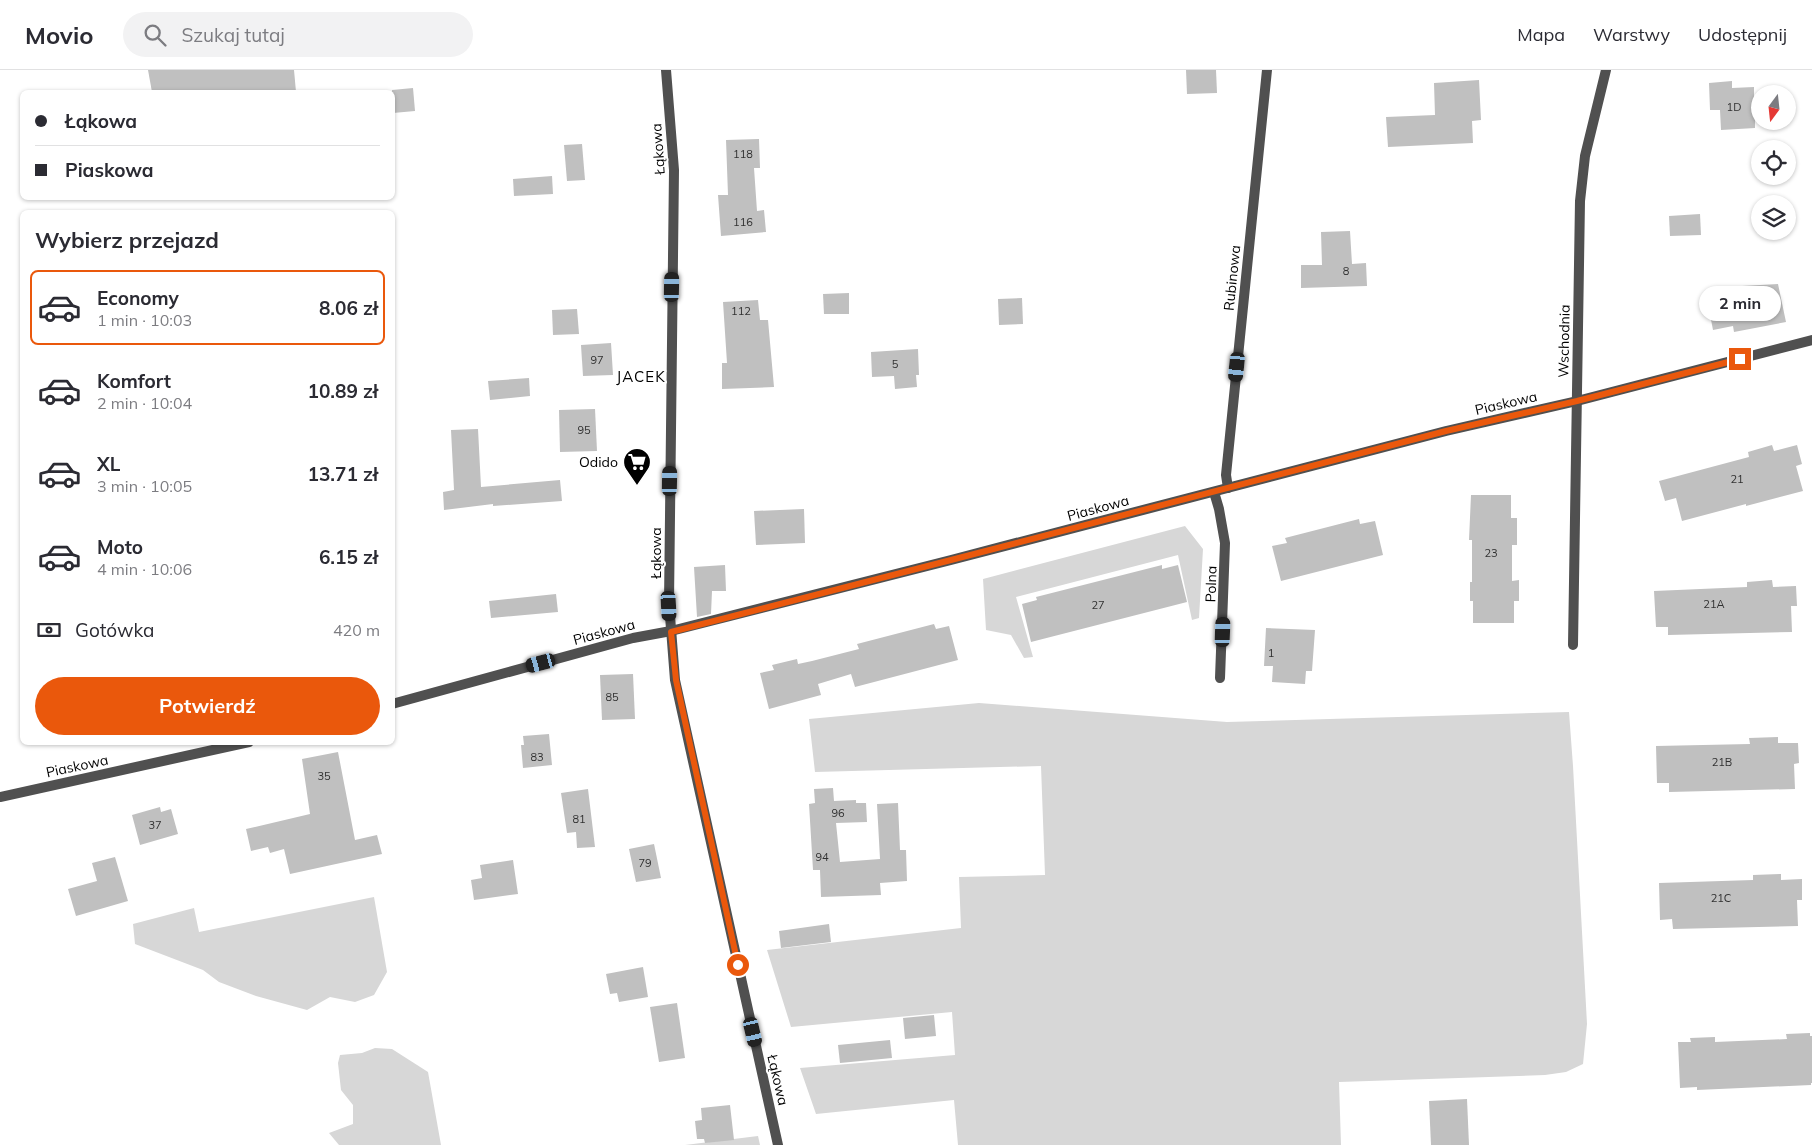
<!DOCTYPE html>
<html lang="pl">
<meta charset="utf-8">
<style>
body{margin:0;font-family:Mulish,sans-serif;background:#f2f2f3;color:#2b2b33;height:100vh;display:flex;flex-direction:column;font-size:19px;white-space:nowrap}
*{box-sizing:border-box;margin:0}
p{font-size:16px;color:#7c7c81}
.icon{flex:none;width:28px;height:28px;fill:none;stroke:currentColor;stroke-width:2;stroke-linecap:round;stroke-linejoin:round}
.map{position:relative;flex:1;overflow:hidden}
.side{position:absolute;left:20px;top:140px;width:375px;height:535px;display:flex;flex-direction:column;background:#fff;border-radius:8px;box-shadow:0 1px 4px #0004}
.side>*{flex:none}
.guide{position:absolute;left:20px;top:20px;width:375px;height:110px;border-radius:8px;box-shadow:0 1px 4px #0004;display:grid;align-content:center;height:110px;padding:0 15px;background:#fff}
.needle{width:32px;rotate:195deg}
.controls{position:absolute;left:1751px;top:15px;display:grid;gap:10px}
.controls a{display:grid;place-items:center;width:45px;height:45px;border-radius:50%;background:#fff;box-shadow:0 1px 4px #0004;font-size:25px}
.end{position:absolute;width:22px;height:22px;margin:-11px;border:6px solid #ea580c;background:#fff;box-shadow:0 0 0 2px #fff}
.from{border-radius:50%}
.bubble{position:absolute;height:35px;border-radius:18px;background:#fff;box-shadow:0 1px 4px #0004;font-size:16px;font-weight:700;line-height:35px;text-align:center}
.car{position:absolute;width:15px;height:30px;margin:-15px -8px;border-radius:6px;box-shadow:0 0 4px 1px #0007;background:linear-gradient(#222 24%,#8ab4d8 0 40%,#222 0 76%,#8ab4d8 0 86%,#222 0)}
.guide b{display:flex;align-items:center;gap:18px;height:48px;font-size:19px}
.guide b+b{border-top:1px solid #e1e1e2}
.guide i{width:12px;height:12px;background:#2b2b33}
ul{padding:0;list-style:none}
li{display:flex;align-items:center;gap:15px;height:75px;margin:0 10px 8px;padding:0 5px;border:2px solid transparent;border-radius:8px}
li div{flex:1}
li b{display:block;font-size:19px}
li em{font-style:normal;font-weight:700}
li.on{border-color:#ea580c}
li>.icon{width:45px;height:45px;stroke-width:1.5}
h2{padding:0 15px;font-size:22px;line-height:60px}
.pay{display:flex;align-items:center;gap:12px;height:55px;padding:0 15px;font-size:19px}
.pay p{margin-inline-start:auto}
.cta{display:flex;gap:10px;margin-top:auto;padding:10px 15px}
.cta a{flex:1;height:58px;border-radius:30px;background:#ea580c;color:#fff;font-size:20px;font-weight:700;line-height:58px;text-align:center}
header{display:flex;align-items:center;gap:30px;box-sizing:border-box;height:70px;padding:0 25px;background:#fff;border-bottom:1px solid #e1e1e2}
header strong{font-size:24px}
nav{display:flex;gap:28px;margin-inline-start:auto;font-size:18px}
.search{width:350px;height:45px;background:#f2f2f3;display:flex;align-items:center;gap:12px;box-sizing:border-box;padding:0 18px;border-radius:28px;color:#7c7c81;font-size:19px}
.map>svg:first-child{display:block}
.green{fill:#d7d7d7}
.building{fill:#c0c0c0}
.lines{fill:none;stroke-linecap:round;stroke-linejoin:round}
.street{stroke:#505050;stroke-width:10}
.route{stroke:#ea580c;stroke-width:6}
.labels{text-anchor:middle;stroke-width:4;stroke-linejoin:round;paint-order:stroke}
.number-label{font-size:11px;fill:#303030}
.street-label{font-size:14px;fill:#000;stroke:#fff}
.poi-label{font-size:14px;fill:#000;stroke:#fff;text-anchor:end}
.neighbourhood-label{font-size:15px;letter-spacing:1px;fill:#000;stroke:#fff}
</style>
<header>
<strong>Movio</strong>
<div class="search"><svg class="icon" aria-label="search" viewBox="0 0 24 24"><circle cx="10" cy="10" r="6"/><path d="M15 15l6 6"/></svg>Szukaj tutaj</div>
<nav><a>Mapa</a><a>Warstwy</a><a>Udostępnij</a></nav>
</header>
<div class="map">
<svg width="1812" height="1075" viewBox="0 0 1812 1075">
<rect width="100%" height="100%" fill="#fff"/>
<g class="green">
<polygon points="1185,456 1203,479 1199,548 1192,550 1178,485 1016,527 1033,587 1024,588 1011,565 986,560 983,509"/>
<polygon points="979,633 1227,652 1569,642 1573,696 1587,954 1583,994 1566,1002 1545,1005 1339,1012 1341,1075 958,1075 954,1030 816,1044 800,998 955,985 952,942 791,957 767,880 961,858 959,807 1045,805 1041,696 815,702 809,649"/>
<polygon points="374,827 387,902 374,925 355,932 330,927 307,940 256,926 219,912 203,900 135,874 133,854 194,838 199,862"/>
<polygon points="375,978 392,979 428,1002 441,1075 339,1075 329,1063 353,1054 353,1035 341,1020 338,993 340,985 362,983"/>
<polygon points="758,1066 760,1075 685,1075"/>
</g>
<g class="building">
<polygon points="148,0 294,0 296,22 152,22"/>
<polygon points="1186,0 1216,0 1217,23 1187,24"/>
<polygon points="1479,10 1481,50 1472,51 1473,73 1388,77 1386,47 1435,45 1434,13"/>
<polygon points="1732,11 1732,18 1754,17 1754,31 1760,35 1760,40 1755,45 1755,58 1721,60 1720,40 1710,40 1709,13"/>
<polygon points="413,18 415,41 393,43 392,20"/>
<polygon points="759,69 760,98 754,98 757,141 764,140 766,162 721,166 718,125 728,125 726,70"/>
<polygon points="582,74 585,110 567,111 564,75"/>
<polygon points="552,106 553,124 514,126 513,109"/>
<polygon points="1700,144 1701,165 1670,166 1669,146"/>
<polygon points="1350,161 1352,194 1366,193 1367,216 1301,218 1301,195 1322,195 1321,162"/>
<polygon points="1778,214 1786,252 1734,262 1733,256 1713,260 1707,229 1743,222 1742,216"/>
<polygon points="849,223 849,244 824,244 823,224"/>
<polygon points="1022,228 1023,254 999,255 998,229"/>
<polygon points="758,230 760,250 768,250 774,317 722,319 722,293 727,293 723,232"/>
<polygon points="577,239 579,264 553,265 552,240"/>
<polygon points="611,273 613,305 583,306 581,275"/>
<polygon points="918,279 919,305 916,305 917,317 895,319 894,306 872,307 871,282"/>
<polygon points="529,308 530,326 490,330 488,311"/>
<polygon points="595,339 597,381 560,382 559,340"/>
<polygon points="478,359 481,417 560,410 562,431 493,436 493,434 444,440 443,422 454,420 451,360"/>
<polygon points="1772,375 1774,381 1797,375 1802,394 1796,396 1803,421 1746,436 1746,434 1682,451 1676,428 1665,431 1659,411 1749,387 1748,382"/>
<polygon points="1471,425 1511,425 1511,448 1517,448 1517,475 1512,475 1512,511 1519,510 1519,531 1514,531 1514,553 1473,553 1473,531 1470,531 1470,512 1472,512 1472,470 1469,470"/>
<polygon points="804,439 805,473 756,475 754,441"/>
<polygon points="1359,449 1360,454 1375,451 1383,485 1281,511 1272,476 1287,473 1285,468"/>
<polygon points="725,495 726,521 712,521 711,544 697,547 694,497"/>
<polygon points="1162,495 1162,499 1178,495 1187,532 1031,572 1022,534 1037,530 1036,527"/>
<polygon points="1772,510 1773,517 1796,516 1797,536 1791,536 1792,562 1668,565 1668,557 1656,557 1654,521 1747,517 1747,512"/>
<polygon points="556,524 558,542 491,548 489,531"/>
<polygon points="934,554 936,559 949,556 958,590 855,617 851,604 818,614 821,625 769,639 760,603 774,600 772,595 797,589 798,594 812,591 859,579 857,574"/>
<polygon points="1266,558 1315,560 1312,601 1306,601 1305,614 1272,612 1273,596 1264,596"/>
<polygon points="633,604 635,649 602,650 600,605"/>
<polygon points="549,664 552,695 523,698 521,675 524,675 523,666"/>
<polygon points="1778,667 1778,673 1798,673 1799,693 1794,694 1795,719 1669,722 1669,713 1657,713 1656,676 1750,674 1749,668"/>
<polygon points="338,682 355,770 377,765 382,784 290,804 284,779 270,783 268,777 251,781 246,759 310,744 302,689"/>
<polygon points="833,718 834,731 856,730 856,733 866,733 867,752 836,753 840,792 880,789 877,734 898,733 900,780 906,780 907,811 880,813 881,825 821,827 820,800 813,800 809,734 815,733 814,719"/>
<polygon points="588,719 595,777 577,778 576,762 567,763 561,723"/>
<polygon points="160,737 161,742 171,739 178,764 140,775 132,745"/>
<polygon points="654,774 661,808 636,812 629,779"/>
<polygon points="115,787 128,831 76,846 68,819 97,811 92,793"/>
<polygon points="513,790 518,824 474,830 471,810 482,808 480,795"/>
<polygon points="1781,804 1781,810 1802,809 1802,830 1797,830 1798,856 1673,859 1672,849 1660,850 1659,813 1753,810 1753,805"/>
<polygon points="829,854 831,872 781,878 779,861"/>
<polygon points="643,897 648,927 619,932 617,923 610,924 606,904"/>
<polygon points="677,933 685,988 659,992 650,937"/>
<polygon points="934,945 936,966 905,969 903,948"/>
<polygon points="1810,963 1810,966 1812,966 1812,1013 1811,1013 1811,1015 1697,1020 1697,1017 1680,1018 1678,972 1691,972 1690,968 1715,967 1715,972 1787,969 1786,964"/>
<polygon points="890,970 892,988 840,993 838,975"/>
<polygon points="1467,1029 1469,1075 1431,1075 1429,1031"/>
<polygon points="730,1035 734,1070 705,1073 704,1069 697,1069 695,1051 702,1050 701,1038"/>
</g>
<g class="lines">
<g class="street">
<polyline points="666,0 674,100 669,533 675,610 778,1075"/>
<polyline points="1228,418 1226,405 1267,0"/>
<polyline points="1214,422 1219,439 1225,473 1220,608"/>
<polyline points="1573,575 1580,131 1585,86 1606,0"/>
<polyline points="392,634 633,568 671,561 951,490 1446,361 1577,331 1812,270"/>
<polyline points="0,727 249,672"/>
</g>
</g>
<g class="lines">
<polyline class="route" points="738,895 676,610 671,562 951,490 1446,361 1577,331 1740,289"/>
</g>
<defs>
<symbol id="supermarket-pin" viewBox="-11 -11 22 30"><path d="M0 17L-7.5 6A9.5 9.5 0 1 1 7.5 6Z" fill="#000" stroke="#fff"/><path d="M-6-5.5h2.5l.6 2H6L4.5 2H-2.5L-4.4-4H-6ZM-1.5 3.2a1.3 1.3 0 1 0 .1 0ZM3 3.2a1.3 1.3 0 1 0 .1 0Z" fill="#fff"/></symbol>
</defs>
<g fill-rule="evenodd">
<use href="#supermarket-pin" x="621" y="376" width="32" height="43"/>
</g>
<g class="labels">
<g class="number-label">
<text x="1734" y="41">1D</text>
<text x="743" y="88">118</text>
<text x="743" y="156">116</text>
<text x="1346" y="205">8</text>
<text x="741" y="245">112</text>
<text x="597" y="294">97</text>
<text x="895" y="298">5</text>
<text x="584" y="364">95</text>
<text x="1737" y="413">21</text>
<text x="1491" y="487">23</text>
<text x="1714" y="538">21A</text>
<text x="1098" y="539">27</text>
<text x="1271" y="587">1</text>
<text x="612" y="631">85</text>
<text x="537" y="691">83</text>
<text x="1722" y="696">21B</text>
<text x="324" y="710">35</text>
<text x="838" y="747">96</text>
<text x="579" y="753">81</text>
<text x="155" y="759">37</text>
<text x="822" y="791">94</text>
<text x="645" y="797">79</text>
<text x="1721" y="832">21C</text>
</g>
<g class="street-label">
<text transform="translate(658 79) rotate(-94)" y="5">Łąkowa</text>
<text transform="translate(1232 208) rotate(-84)" y="5">Rubinowa</text>
<text transform="translate(1564 271) rotate(-89)" y="5">Wschodnia</text>
<text transform="translate(1506 333) rotate(-13)" y="5">Piaskowa</text>
<text transform="translate(1098 438) rotate(-15)" y="5">Piaskowa</text>
<text transform="translate(656 483) rotate(-90)" y="5">Łąkowa</text>
<text transform="translate(1211 514) rotate(-88)" y="5">Polna</text>
<text transform="translate(604 562) rotate(-15)" y="5">Piaskowa</text>
<text transform="translate(77 696) rotate(-12)" y="5">Piaskowa</text>
<text transform="translate(778 1010) rotate(77)" y="5">Łąkowa</text>
</g>
<g class="poi-label">
<text x="618" y="397">Odido</text>
</g>
<g class="neighbourhood-label">
<text x="641" y="312">JACEK</text>
</g>
</g>
</svg>
<div class="controls">
<a><svg class="needle" viewBox="-14 -14 28 28"><path d="M0-13l5 13h-10z" fill="#e53935"/><path d="M0 13l5-13h-10z" fill="#7c7c81"/></svg></a>
<a><svg class="icon" aria-label="locate" viewBox="0 0 24 24"><circle cx="12" cy="12" r="6"/><path d="M12 2v4M12 18v4M2 12h4M18 12h4"/></svg></a>
<a><svg class="icon" aria-label="layers" viewBox="0 0 24 24"><path d="M12 4l9 5-9 5-9-5zM3 14l9 5 9-5"/></svg></a>
</div>
<i class="end from" style="left:738px;top:895px"></i>
<i class="end" style="left:1740px;top:289px"></i>
<div class="bubble" style="left:1699px;top:216px;width:82px">2 min</div>
<i class="car" style="left:672px;top:217px;rotate:1deg"></i>
<i class="car" style="left:1237px;top:297px;rotate:186deg"></i>
<i class="car" style="left:670px;top:411px;rotate:1deg"></i>
<i class="car" style="left:669px;top:536px;rotate:177deg"></i>
<i class="car" style="left:1223px;top:562px;rotate:2deg"></i>
<i class="car" style="left:541px;top:593px;rotate:255deg"></i>
<i class="car" style="left:753px;top:962px;rotate:167deg"></i>
<div class="guide">
<b><i class="from"></i>Łąkowa</b>
<b><i></i>Piaskowa</b>
</div>
<section class="side">
<h2>Wybierz przejazd</h2>
<ul>
<li class="on"><svg class="icon" aria-label="car" viewBox="0 0 24 24"><path d="M5 17H2v-5l4-1 3-4h7l3 4 3 1v5h-3M9 17h6M6 11h13"/><circle cx="7" cy="17" r="2"/><circle cx="17" cy="17" r="2"/></svg><div><b>Economy</b><p>1 min · 10:03</p></div><em>8.06 zł</em></li>
<li><svg class="icon" aria-label="car" viewBox="0 0 24 24"><path d="M5 17H2v-5l4-1 3-4h7l3 4 3 1v5h-3M9 17h6M6 11h13"/><circle cx="7" cy="17" r="2"/><circle cx="17" cy="17" r="2"/></svg><div><b>Komfort</b><p>2 min · 10:04</p></div><em>10.89 zł</em></li>
<li><svg class="icon" aria-label="car" viewBox="0 0 24 24"><path d="M5 17H2v-5l4-1 3-4h7l3 4 3 1v5h-3M9 17h6M6 11h13"/><circle cx="7" cy="17" r="2"/><circle cx="17" cy="17" r="2"/></svg><div><b>XL</b><p>3 min · 10:05</p></div><em>13.71 zł</em></li>
<li><svg class="icon" aria-label="car" viewBox="0 0 24 24"><path d="M5 17H2v-5l4-1 3-4h7l3 4 3 1v5h-3M9 17h6M6 11h13"/><circle cx="7" cy="17" r="2"/><circle cx="17" cy="17" r="2"/></svg><div><b>Moto</b><p>4 min · 10:06</p></div><em>6.15 zł</em></li>
</ul>
<div class="pay"><svg class="icon" aria-label="cash" viewBox="0 0 24 24"><path d="M3 7h18v10H3z"/><circle cx="12" cy="12" r="2"/></svg>Gotówka<p>420 m</p></div>
<div class="cta"><a>Potwierdź</a></div>
</section>
</div>
